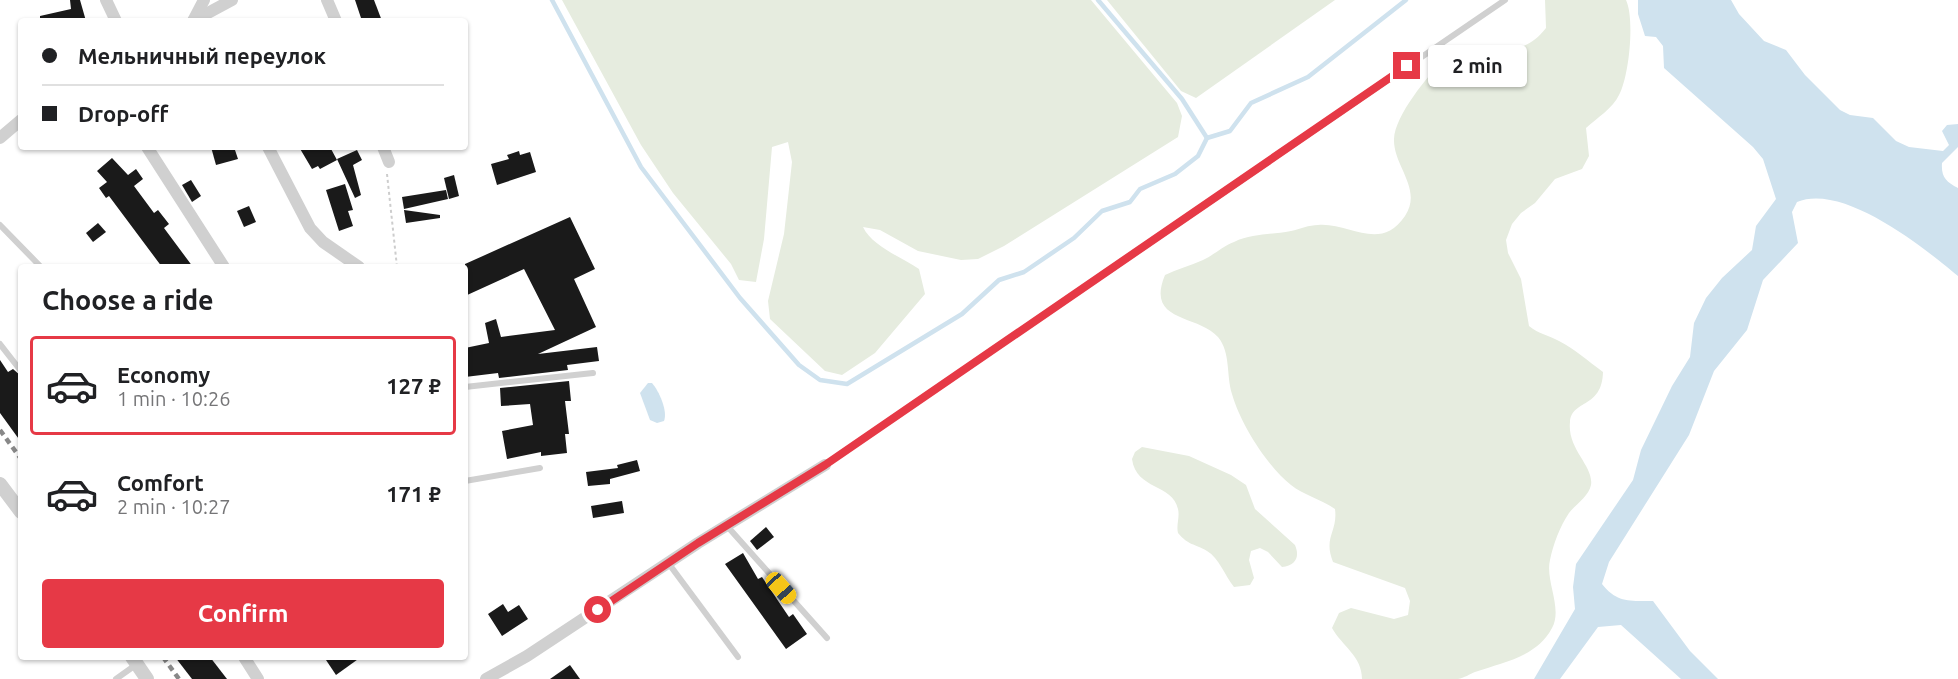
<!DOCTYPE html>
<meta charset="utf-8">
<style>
body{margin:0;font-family:Ubuntu,sans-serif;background:#f2f2f2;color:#202124;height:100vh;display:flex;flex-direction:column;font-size:22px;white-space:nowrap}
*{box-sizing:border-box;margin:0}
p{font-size:20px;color:#757577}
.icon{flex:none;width:33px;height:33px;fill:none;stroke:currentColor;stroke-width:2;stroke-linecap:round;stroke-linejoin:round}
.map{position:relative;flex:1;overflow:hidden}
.details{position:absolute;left:18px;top:264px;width:450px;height:396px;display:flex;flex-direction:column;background:#fff;border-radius:6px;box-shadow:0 2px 4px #0004}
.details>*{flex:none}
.top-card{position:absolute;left:18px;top:18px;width:450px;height:132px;border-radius:6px;box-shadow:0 2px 4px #0004;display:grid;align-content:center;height:132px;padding:0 24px;background:#fff}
.end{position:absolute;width:27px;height:27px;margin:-14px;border:8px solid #e63946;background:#fff;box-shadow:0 0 0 3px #fff}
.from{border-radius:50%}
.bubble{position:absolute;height:42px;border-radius:6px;background:#fff;box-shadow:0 2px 4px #0004;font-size:20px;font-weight:700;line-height:42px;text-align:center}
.car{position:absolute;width:18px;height:36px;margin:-18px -9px;border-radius:8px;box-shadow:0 0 4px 2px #0007;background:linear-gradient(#f5c518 24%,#345 0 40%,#f5c518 0 76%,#345 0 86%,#f5c518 0)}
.top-card b{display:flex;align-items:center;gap:21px;height:57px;font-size:22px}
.top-card b+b{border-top:2px solid #e0e0e0}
.top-card i{width:15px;height:15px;background:#202124}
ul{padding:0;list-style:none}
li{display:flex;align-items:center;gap:18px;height:99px;margin:0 12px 9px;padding:0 12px;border:3px solid transparent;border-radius:6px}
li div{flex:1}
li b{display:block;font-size:22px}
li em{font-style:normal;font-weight:700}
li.active{border-color:#e63946}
li>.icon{width:54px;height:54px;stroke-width:1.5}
h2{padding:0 24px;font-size:27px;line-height:72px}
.primary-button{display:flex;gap:12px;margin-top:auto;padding:12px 24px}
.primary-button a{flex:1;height:69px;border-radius:6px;background:#e63946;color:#fff;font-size:24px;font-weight:700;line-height:69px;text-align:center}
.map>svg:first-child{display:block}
.green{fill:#e6ecdf}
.water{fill:#cfe2ee}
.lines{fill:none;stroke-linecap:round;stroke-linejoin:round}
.stream{stroke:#cfe2ee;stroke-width:4.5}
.building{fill:#1a1a1a}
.path{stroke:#cdcdcd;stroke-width:2;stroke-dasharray:3 3;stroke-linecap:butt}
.service{stroke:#d0d0d0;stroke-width:6}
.minor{stroke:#d0d0d0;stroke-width:12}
.tertiary{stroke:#d0d0d0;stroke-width:14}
.rail{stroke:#888;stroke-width:4.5;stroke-dasharray:6 4.5;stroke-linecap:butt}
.route{stroke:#e63946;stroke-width:8}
</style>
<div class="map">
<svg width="1958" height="679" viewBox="0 0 1958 679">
<rect width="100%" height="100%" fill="#fff"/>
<g class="green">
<path d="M562 0H1091L1177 103 1182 116 1178 137 1004 246 978 259 961 260 918 251 880 230 863 227C872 246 901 257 919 269L925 294 875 353 842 375 825 371 770 319 768 301 784 234 792 162 788 142 772 147 764 239 756 282 739 280 731 264 673 193 641 145Z"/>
<polygon points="1107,0 1335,0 1196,98 1181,91"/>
<path d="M1545 0H1626C1635 19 1629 77 1619 95 1613 108 1597 118 1586 128L1589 156 1582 169 1555 179 1535 203 1521 213 1512 224 1506 240 1508 253 1521 279 1529 326C1539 334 1548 335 1559 341 1575 349 1588 361 1603 372 1602 409 1572 399 1570 422 1567 449 1594 466 1591 485 1589 496 1575 505 1569 513 1560 526 1553 545 1550 560 1545 581 1563 608 1552 628 1537 657 1503 662 1475 672 1470 674 1464 678 1458 679 1427 679 1394 679 1362 679 1362 656 1342 646 1332 628L1339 613 1351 608 1394 619 1408 615 1410 601 1405 588 1333 562C1323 537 1338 532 1335 509 1321 499 1303 495 1291 485 1267 466 1240 423 1232 394 1226 375 1231 353 1218 337 1198 314 1145 323 1165 275 1177 269 1190 266 1203 260 1214 255 1223 246 1234 242 1253 233 1271 235 1291 231 1300 229 1309 225 1318 225 1349 222 1380 253 1405 216 1423 189 1393 166 1394 139 1395 115 1428 76 1444 59 1475 29 1512 72 1546 28Z"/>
<path d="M1142 447 1189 456 1231 475 1246 485 1255 509 1295 545C1300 557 1296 565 1282 567L1268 552 1260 548 1251 551 1249 560 1254 578 1250 585 1234 587C1225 576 1219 558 1207 551 1194 543 1189 546 1178 533 1176 525 1180 517 1178 509 1173 484 1136 490 1132 459L1135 452Z"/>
</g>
<g class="water">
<path d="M1638 0H1731L1739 14 1764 41 1786 50 1805 75 1840 110 1850 115 1873 118 1896 141 1909 147 1943 151 1949 145 1942 131 1947 125 1958 124V147L1942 163C1941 177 1946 182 1958 188V276C1924 248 1844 183 1797 202L1792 212 1798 243 1763 280 1747 330 1714 371 1689 435 1609 562 1602 584C1617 603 1630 601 1653 601L1690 651 1718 679H1681L1621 625 1598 627 1560 679H1534L1575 609 1573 587 1576 564 1633 480 1641 450 1672 386 1690 357 1694 323 1706 298 1722 278 1752 250 1756 226 1776 199 1763 159 1753 147 1664 68 1663 46 1656 37 1645 36 1638 14Z"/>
<path d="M648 383H652C659 391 668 411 664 421L657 423 650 420 640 393Z"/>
</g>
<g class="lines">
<g class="stream">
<polyline points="552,0 641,167 740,298 799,365 820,380 847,384 962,314 999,280 1024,272 1074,238 1102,211 1130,202 1140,189 1175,174 1198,156 1207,138 1230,131 1251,103 1308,77 1406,0"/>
<polyline points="1098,0 1182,99 1207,138"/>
</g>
</g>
<g class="building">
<polygon points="70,0 80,0 86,21 40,21 40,16 71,9"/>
<polygon points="355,0 374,0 382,21 362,21"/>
<polygon points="211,147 234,147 238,159 216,165"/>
<polygon points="299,147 330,147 337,160 320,169 318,166 312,169"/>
<polygon points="357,150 362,160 353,165 361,195 355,198 337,159"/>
<polygon points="519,151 520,155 530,152 536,172 497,185 491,164 509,159 507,155"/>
<polygon points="112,158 128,175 136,169 143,179 134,186 154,213 158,210 169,224 164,228 193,267 162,267 109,196 106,198 99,188 107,182 97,171"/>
<polygon points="454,175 459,196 449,199 444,178"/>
<polygon points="191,180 201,196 192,202 182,185"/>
<polygon points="345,184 353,210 348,211 353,226 339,231 326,190"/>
<polygon points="446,190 448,199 404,209 402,197"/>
<polygon points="249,206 256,222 244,227 237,211"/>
<polygon points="404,210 440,215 440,218 406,223"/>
<polygon points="570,217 595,269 574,279 596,327 538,354 597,347 599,361 567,365 568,370 499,378 498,373 465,377 465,348 489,343 485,323 496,319 501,337 555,330 524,269 465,296 465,264"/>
<polygon points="98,223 106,232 93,242 86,233"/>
<polygon points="0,360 8,372 13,369 21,376 21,442 0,413"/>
<polygon points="569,381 571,401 565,401 569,434 565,434 567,453 541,456 541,452 507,459 502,431 533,425 530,404 501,406 500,388"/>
<polygon points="637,460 640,471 610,479 610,484 588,486 586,472 618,468 617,465"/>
<polygon points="622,501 624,513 593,518 591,506"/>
<polygon points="766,527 774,537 757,550 750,541"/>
<polygon points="743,553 758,579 762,577 789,617 793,614 807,634 786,649 725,564"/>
<polygon points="503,604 508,612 519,605 528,619 502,636 488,614"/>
<polygon points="175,657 210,657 227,679 192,679"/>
<polygon points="324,657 361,657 336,675"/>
<polygon points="570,665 580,679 550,679"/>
</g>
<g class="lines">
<polyline class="path" points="387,174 397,267"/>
<g class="service">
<polyline points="0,225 41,267"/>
<polyline points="0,344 21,371"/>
<polyline points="465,387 593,373"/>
<polyline points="825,465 1505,0"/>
<polyline points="465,481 540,468"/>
<polyline points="727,526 827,638"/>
<polyline points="669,564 738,657"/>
<polyline points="116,679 137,664"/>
</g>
<g class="minor">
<polyline points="106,0 116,21"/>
<polyline points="327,0 336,21"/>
<polyline points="193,21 232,0"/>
<polyline points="193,21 204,0"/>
<polyline points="0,138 21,120"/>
<polyline points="147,147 224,267"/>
<polyline points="268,147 310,228 323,242 359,267"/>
<polyline points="383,147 389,162"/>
<polyline points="244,657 258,679"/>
<polyline points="486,679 527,656 698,543 825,465"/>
</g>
<g class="tertiary">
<polyline points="0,484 21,512"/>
<polyline points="132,657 147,679"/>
</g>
<g class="rail">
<polyline points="0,430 21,459"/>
<polyline points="163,657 179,679"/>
</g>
</g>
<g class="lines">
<polyline class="route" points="598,610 698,543 825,465 1407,66"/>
</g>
</svg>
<i class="end from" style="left:598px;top:610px"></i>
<i class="end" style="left:1407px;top:66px"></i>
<div class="bubble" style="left:1428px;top:45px;width:99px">2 min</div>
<i class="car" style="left:781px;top:588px;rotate:138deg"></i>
<div class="top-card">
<b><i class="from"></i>Мельничный переулок</b>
<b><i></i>Drop-off</b>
</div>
<section class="details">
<h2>Choose a ride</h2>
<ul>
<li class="active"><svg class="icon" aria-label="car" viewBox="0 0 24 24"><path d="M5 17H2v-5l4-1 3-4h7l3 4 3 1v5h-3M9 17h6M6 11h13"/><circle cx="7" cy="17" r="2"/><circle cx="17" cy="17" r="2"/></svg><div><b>Economy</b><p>1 min · 10:26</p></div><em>127 ₽</em></li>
<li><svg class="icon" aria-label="car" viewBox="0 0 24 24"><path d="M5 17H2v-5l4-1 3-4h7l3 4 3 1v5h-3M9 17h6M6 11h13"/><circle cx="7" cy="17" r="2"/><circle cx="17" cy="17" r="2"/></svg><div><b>Comfort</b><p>2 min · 10:27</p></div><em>171 ₽</em></li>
</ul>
<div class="primary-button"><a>Confirm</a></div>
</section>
</div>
